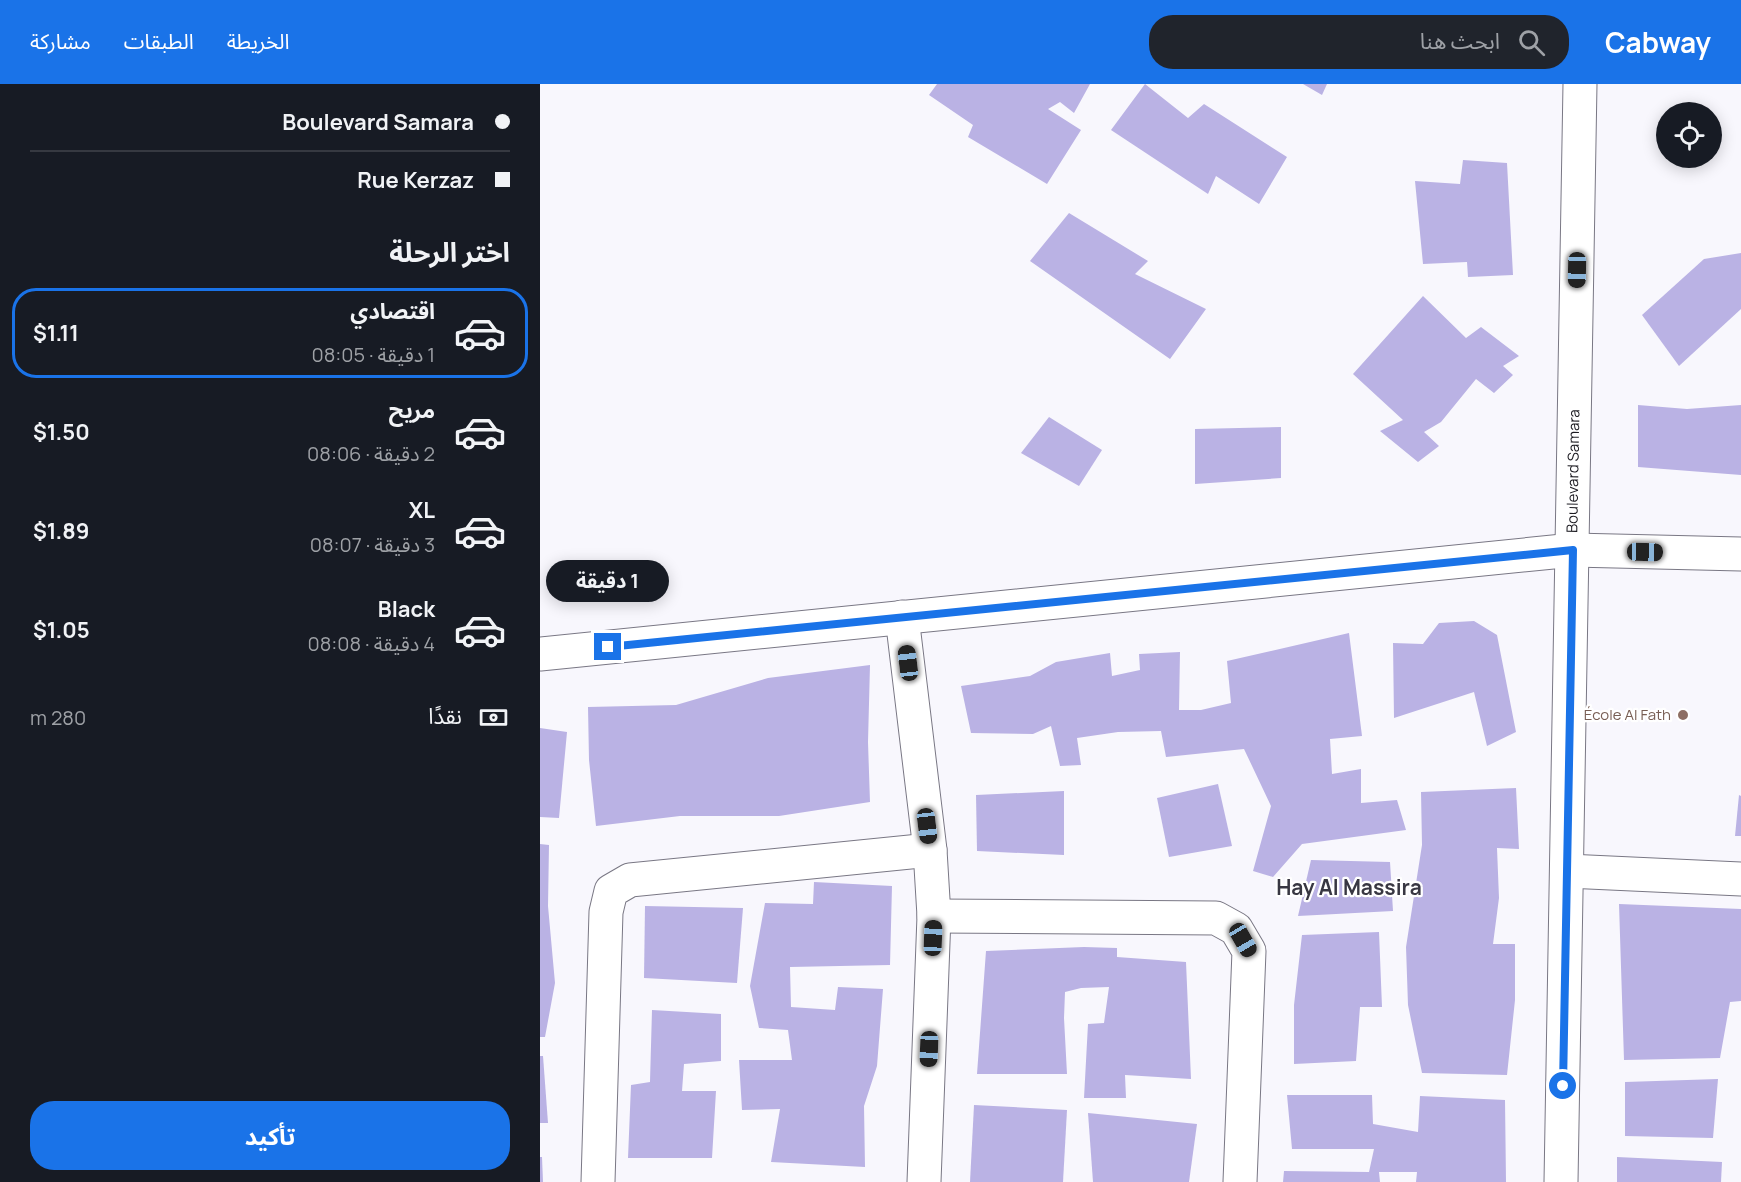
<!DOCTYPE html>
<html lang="ar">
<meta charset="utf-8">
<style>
body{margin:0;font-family:Manrope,"Noto Sans Arabic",sans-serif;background:#20242c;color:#f1f3f6;direction:rtl;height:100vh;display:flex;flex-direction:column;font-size:22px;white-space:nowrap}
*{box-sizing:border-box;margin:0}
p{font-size:20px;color:#9ea1a6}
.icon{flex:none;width:33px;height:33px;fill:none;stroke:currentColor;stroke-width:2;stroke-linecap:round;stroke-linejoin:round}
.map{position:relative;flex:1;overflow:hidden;direction:ltr}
.sheet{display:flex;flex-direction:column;background:#171b24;width:540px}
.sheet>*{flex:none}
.guide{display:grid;align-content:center;height:132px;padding:0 30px;background:#171b24}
.tools{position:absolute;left:1116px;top:18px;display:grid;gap:12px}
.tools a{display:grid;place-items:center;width:66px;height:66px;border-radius:50%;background:#171b24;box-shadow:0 3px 15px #0003;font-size:30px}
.end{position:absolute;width:27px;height:27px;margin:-14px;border:8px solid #1a73e8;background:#fff;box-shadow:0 0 0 3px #fff}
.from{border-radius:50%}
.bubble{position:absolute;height:42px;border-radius:21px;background:#171b24;box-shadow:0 3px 15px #0003;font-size:20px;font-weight:700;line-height:42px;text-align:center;direction:rtl}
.car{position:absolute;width:18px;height:36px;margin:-18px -9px;border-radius:8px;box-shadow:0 0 4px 2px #0007;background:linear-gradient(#222 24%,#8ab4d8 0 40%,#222 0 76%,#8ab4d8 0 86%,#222 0)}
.guide b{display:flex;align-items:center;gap:21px;height:57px;font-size:22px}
.guide b+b{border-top:2px solid #363941}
.guide i{width:15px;height:15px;background:#f1f3f6}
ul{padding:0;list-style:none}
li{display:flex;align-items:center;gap:18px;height:90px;margin:0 12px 9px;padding:0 18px;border:3px solid transparent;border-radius:24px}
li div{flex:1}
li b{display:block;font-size:22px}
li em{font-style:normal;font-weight:700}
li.current{border-color:#1a73e8}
li>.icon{width:54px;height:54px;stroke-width:1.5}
h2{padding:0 30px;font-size:27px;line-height:72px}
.pay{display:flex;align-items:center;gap:15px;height:66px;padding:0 30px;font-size:22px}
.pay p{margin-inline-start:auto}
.cta{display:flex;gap:12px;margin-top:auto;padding:12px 30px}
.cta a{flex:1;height:69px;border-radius:24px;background:#1a73e8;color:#fff;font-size:24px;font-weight:700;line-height:69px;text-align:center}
header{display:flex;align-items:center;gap:36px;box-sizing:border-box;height:84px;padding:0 30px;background:#1a73e8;color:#fff}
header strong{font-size:28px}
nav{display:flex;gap:33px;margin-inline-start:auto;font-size:21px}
.search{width:420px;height:54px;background:#20242c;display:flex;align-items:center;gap:15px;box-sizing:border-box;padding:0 21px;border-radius:24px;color:#9ea1a6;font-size:22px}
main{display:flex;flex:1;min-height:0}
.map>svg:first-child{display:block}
.building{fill:#bab2e4}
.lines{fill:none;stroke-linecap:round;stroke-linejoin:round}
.minor-casing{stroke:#797784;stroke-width:35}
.minor{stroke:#fff;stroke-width:33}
.route{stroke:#1a73e8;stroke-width:8}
.education-dot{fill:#8d6e63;stroke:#fff;stroke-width:2}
.labels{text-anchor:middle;stroke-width:4.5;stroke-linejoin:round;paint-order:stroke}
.street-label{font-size:15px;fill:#1b1a20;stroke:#fff}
.education-label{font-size:15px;fill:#785e54;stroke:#fff;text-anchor:end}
.district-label{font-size:21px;font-weight:bold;fill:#383742;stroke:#fff}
</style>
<header>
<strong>Cabway</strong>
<div class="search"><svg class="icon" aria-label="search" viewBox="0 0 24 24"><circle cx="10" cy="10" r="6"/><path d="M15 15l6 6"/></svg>ابحث هنا</div>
<nav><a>الخريطة</a><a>الطبقات</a><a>مشاركة</a></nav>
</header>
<main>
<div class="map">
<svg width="1201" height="1098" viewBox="0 0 1201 1098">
<rect width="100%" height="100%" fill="#f8f7fd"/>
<g class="building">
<polygon points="397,0 550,0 534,29 520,18 508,25 541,46 507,100 428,53 433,41 389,11"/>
<polygon points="605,0 648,34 664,20 747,73 719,120 676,92 668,110 571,46"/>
<polygon points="763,0 787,0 782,11"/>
<polygon points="923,76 967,79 973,191 928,193 927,178 883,180 875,97 920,100"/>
<polygon points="529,129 608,177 595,190 666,225 630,275 490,177"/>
<polygon points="1201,169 1201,225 1139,282 1102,231 1164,175"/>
<polygon points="883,212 926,254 941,243 979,272 963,282 973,291 954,309 936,295 901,338 884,348 899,362 878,378 840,347 863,336 813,290"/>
<polygon points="1098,321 1147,325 1201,321 1201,391 1098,383"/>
<polygon points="509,333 562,366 539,402 481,369"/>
<polygon points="741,343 741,394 655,400 655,345"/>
<polygon points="934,537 957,551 976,648 947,662 934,608 854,634 853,559 883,560 899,539"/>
<polygon points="809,549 822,652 790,655 792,690 821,685 821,719 857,716 866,746 762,760 733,793 713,787 731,722 704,665 626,673 621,647 578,648 537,654 541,681 520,682 511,642 493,650 431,649 421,602 490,592 516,578 570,569 572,592 600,586 599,570 640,568 639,626 661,626 691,619 687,577"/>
<polygon points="330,581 328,658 330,718 239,732 140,732 56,742 49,676 48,623 136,621 228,594"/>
<polygon points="0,644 27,648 19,734 0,733"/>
<polygon points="678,700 692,762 629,773 617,714"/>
<polygon points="976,704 979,765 957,764 959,814 953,860 975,860 975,916 967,991 882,989 868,921 866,863 882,761 881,708"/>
<polygon points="524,707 524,771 437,767 436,711"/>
<polygon points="1199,711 1201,712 1201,752 1195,752"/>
<polygon points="0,760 9,761 8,822 15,899 5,953 0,953"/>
<polygon points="771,776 850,778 853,827 758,832"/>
<polygon points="274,798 352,802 350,881 250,883 251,923 295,926 298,903 343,905 337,982 324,1022 325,1083 231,1078 240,1025 202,1026 199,976 252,976 248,946 219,944 210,902 225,819 273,820"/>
<polygon points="1079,820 1201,825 1201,917 1190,918 1180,974 1084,976"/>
<polygon points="105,822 203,824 197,899 104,894"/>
<polygon points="839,848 842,923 820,923 816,977 754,980 754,921 762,851"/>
<polygon points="544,863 577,864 577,873 646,878 651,995 585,991 586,1014 544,1014 548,940 564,939 569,903 541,904 525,908 524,934 527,990 437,990 446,867"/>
<polygon points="112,926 181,930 181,977 144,980 142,1007 176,1007 172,1074 88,1074 91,1001 110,998"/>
<polygon points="0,972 3,972 8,1039 0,1039"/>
<polygon points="1178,995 1173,1054 1085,1052 1085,998"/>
<polygon points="747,1011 832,1011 833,1040 878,1048 880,1012 965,1016 966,1098 876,1098 877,1088 839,1088 840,1098 743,1098 744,1087 829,1088 834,1065 752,1065"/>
<polygon points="434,1021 527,1026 523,1098 430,1098"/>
<polygon points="548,1029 657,1040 649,1098 553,1098"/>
<polygon points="0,1073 2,1073 3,1098 0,1098"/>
<polygon points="1077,1073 1182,1078 1181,1098 1077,1098"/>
</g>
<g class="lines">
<defs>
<g id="minor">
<polyline points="362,533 390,766 394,832 384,1098"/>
<polyline points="0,570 1033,466 1201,470"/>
<polyline points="1027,787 1201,795"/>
<polyline points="394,832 676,834 696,845 709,867 700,1098"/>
<polyline points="58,1098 66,828 71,807 90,796 390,766"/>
<path id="s1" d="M1021 1098 1040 0"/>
</g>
</defs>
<use href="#minor" class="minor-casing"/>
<use href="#minor" class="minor"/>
</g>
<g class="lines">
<polyline class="route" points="68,563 1033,466 1023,1002"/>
</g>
<circle class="education-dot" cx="1143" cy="631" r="6"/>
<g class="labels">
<g class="street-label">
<text dy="5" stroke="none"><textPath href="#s1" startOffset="711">Boulevard Samara</textPath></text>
</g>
<g class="education-label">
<text x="1131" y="636">École Al Fath</text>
</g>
<g class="district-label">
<text x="809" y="811">Hay Al Massira</text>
</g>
</g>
</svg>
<div class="tools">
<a><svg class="icon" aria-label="locate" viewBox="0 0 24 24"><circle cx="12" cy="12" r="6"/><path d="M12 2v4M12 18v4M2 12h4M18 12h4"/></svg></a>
</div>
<i class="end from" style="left:1023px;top:1002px"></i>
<i class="end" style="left:68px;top:563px"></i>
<div class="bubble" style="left:6px;top:476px;width:123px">1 دقيقة</div>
<i class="car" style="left:1037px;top:186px;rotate:181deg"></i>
<i class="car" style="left:1105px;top:468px;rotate:91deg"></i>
<i class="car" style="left:368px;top:579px;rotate:353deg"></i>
<i class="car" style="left:387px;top:742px;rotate:173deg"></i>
<i class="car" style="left:393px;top:854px;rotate:2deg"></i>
<i class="car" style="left:703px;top:856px;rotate:150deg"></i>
<i class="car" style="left:389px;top:965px;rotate:182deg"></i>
</div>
<section class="sheet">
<div class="guide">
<b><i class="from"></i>Boulevard Samara</b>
<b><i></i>Rue Kerzaz</b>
</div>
<h2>اختر الرحلة</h2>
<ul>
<li class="current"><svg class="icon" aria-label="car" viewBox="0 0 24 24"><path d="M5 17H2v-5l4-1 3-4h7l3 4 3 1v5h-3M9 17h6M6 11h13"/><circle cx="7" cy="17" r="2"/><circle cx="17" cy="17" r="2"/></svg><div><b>اقتصادي</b><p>1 دقيقة · 08:05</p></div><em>$1.11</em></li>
<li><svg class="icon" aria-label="car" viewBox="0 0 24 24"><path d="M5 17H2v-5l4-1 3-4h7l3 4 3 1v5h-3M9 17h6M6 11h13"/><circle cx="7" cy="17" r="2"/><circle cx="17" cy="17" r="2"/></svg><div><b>مريح</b><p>2 دقيقة · 08:06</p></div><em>$1.50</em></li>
<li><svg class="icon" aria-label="car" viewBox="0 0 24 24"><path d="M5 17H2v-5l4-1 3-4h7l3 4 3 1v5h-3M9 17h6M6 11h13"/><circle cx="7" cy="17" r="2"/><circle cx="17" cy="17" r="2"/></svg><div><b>XL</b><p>3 دقيقة · 08:07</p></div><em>$1.89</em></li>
<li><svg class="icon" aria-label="car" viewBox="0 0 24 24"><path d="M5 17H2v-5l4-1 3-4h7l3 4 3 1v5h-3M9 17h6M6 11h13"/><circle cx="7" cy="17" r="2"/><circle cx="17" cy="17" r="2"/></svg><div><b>Black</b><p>4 دقيقة · 08:08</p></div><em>$1.05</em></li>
</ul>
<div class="pay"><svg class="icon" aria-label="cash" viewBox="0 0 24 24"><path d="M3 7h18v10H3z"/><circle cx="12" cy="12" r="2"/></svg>نقدًا<p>280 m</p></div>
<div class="cta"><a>تأكيد</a></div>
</section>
</main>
